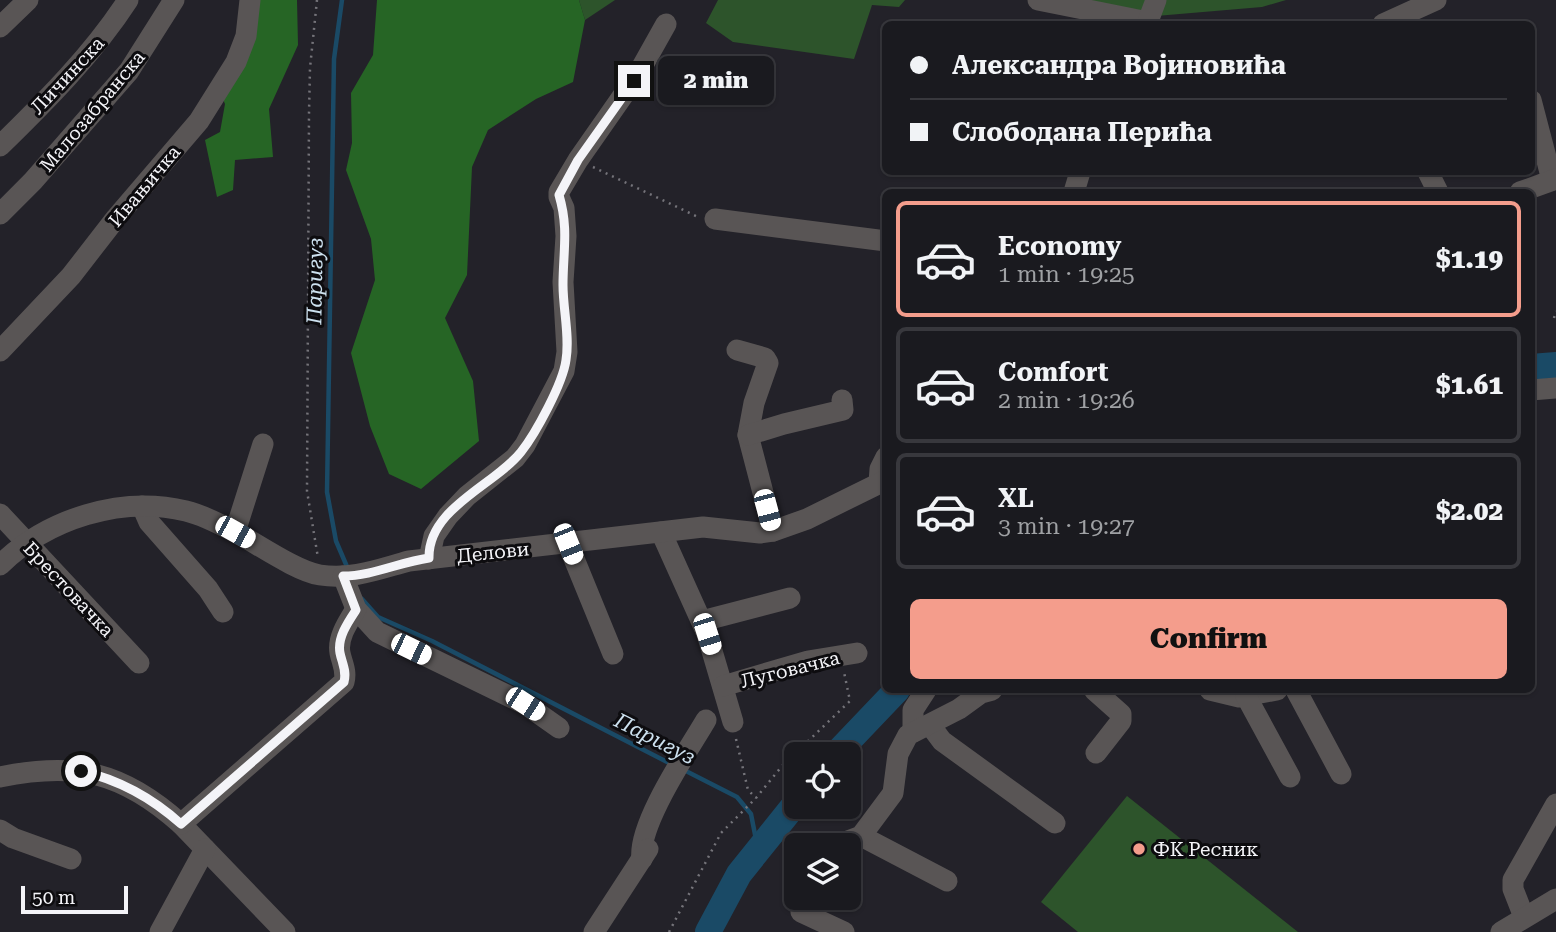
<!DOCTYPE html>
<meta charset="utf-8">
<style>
body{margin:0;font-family:"Roboto Serif",serif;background:#232328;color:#f1f3f6;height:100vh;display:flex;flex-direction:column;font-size:26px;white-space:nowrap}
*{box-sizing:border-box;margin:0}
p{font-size:23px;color:#9fa1a4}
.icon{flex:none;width:38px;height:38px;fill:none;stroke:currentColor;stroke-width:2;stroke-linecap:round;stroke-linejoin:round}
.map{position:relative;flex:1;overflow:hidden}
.sheet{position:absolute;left:882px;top:189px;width:653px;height:504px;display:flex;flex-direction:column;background:#1a1a1f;border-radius:10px;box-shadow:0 2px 5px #0004,0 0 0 2px #38383d}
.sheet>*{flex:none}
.guide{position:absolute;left:882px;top:21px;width:653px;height:154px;border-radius:10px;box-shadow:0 2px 5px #0004,0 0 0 2px #38383d;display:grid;align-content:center;height:154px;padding:0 28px;background:#1a1a1f}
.buttons{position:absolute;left:784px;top:742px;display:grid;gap:14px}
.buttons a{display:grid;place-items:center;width:77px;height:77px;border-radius:10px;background:#1a1a1f;box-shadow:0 2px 5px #0004,0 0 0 2px #38383d;font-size:35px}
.scale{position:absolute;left:21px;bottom:18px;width:107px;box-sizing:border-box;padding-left:7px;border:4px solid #f4f4f8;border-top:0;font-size:19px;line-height:24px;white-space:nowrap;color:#f4f4f8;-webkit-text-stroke:5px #0d0c0f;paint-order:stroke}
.end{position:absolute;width:32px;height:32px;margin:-16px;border:9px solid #f4f4f8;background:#111;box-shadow:0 0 0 4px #111}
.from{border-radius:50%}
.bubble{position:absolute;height:49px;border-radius:10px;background:#1a1a1f;box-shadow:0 2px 5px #0004,0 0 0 2px #38383d;font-size:23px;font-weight:800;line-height:49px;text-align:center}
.car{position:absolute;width:21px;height:42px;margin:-21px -10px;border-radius:9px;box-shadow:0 0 5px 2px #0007;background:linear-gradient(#fff 24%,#345 0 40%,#fff 0 76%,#345 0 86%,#fff 0)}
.guide b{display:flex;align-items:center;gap:24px;height:66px;font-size:26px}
.guide b+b{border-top:2px solid #38383d}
.guide i{width:18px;height:18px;background:#f1f3f6}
ul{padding:12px 0 0;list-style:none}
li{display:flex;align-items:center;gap:21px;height:116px;margin:0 14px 10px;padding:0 14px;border:4px solid #38383d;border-radius:10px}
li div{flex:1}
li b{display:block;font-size:26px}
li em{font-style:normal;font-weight:800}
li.current{border-color:#f49d8c}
li>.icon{width:63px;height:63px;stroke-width:1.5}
.cta{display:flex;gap:14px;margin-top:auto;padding:14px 28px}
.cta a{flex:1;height:80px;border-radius:10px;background:#f49d8c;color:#111;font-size:28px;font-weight:800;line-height:80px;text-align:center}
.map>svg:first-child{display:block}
.green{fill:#2d542b}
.forest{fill:#266525}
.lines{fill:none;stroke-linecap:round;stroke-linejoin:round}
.stream{stroke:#1a4a66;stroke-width:4.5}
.river{stroke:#1a4a66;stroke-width:26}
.path{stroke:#75747a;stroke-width:2.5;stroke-dasharray:2 5;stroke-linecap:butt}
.minor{stroke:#595555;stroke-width:21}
.route{stroke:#f4f4f8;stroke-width:9}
.poi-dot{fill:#f49d8c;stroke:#0d0c0f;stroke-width:2.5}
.labels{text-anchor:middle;stroke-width:6;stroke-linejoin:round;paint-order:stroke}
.street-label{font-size:19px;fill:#f4f4f8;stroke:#0d0c0f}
.poi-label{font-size:19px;fill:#f4f4f8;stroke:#0d0c0f;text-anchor:start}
.water-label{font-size:21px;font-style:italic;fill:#cde1ef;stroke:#0d0c0f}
</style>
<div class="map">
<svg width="1556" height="932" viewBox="0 0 1556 932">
<rect width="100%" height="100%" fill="#232229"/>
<g class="green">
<polygon points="579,0 615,0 585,20"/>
<polygon points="718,0 905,0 899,7 872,5 854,59 733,42 706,23"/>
<polygon points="1076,0 1286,0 1262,7 1156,16"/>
<polygon points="1127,796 1298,932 1078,932 1041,902"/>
</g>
<g class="forest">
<polygon points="250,0 297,0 298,45 269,109 273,157 235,160 233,190 217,197 205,140 220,132 225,104 219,90"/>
<polygon points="377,0 579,0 585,20 573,82 536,99 488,130 472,167 467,275 445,318 473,381 479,441 421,489 389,474 370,426 351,353 375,280 371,239 346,170 352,143 351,93 373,55"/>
</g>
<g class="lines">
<g class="stream">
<polyline points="342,0 334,59 327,492 336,541 348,569"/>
<polyline points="362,599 378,617 432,641 671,764"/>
<polyline points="682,769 737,797 751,814 758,850"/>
</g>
<g class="river">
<polyline points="1531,367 1556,365"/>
<polyline points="836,754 897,690"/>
<polyline points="708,932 739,874 796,803"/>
</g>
<g class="path">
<polyline points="317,0 310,68 309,113 307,491 318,558"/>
<polyline points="593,167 698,217"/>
<polyline points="1554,318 1556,311"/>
<polyline points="736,739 748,790 756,798"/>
<polyline points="669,932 721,833 756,798 782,766 850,701 844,672"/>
</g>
<g class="minor">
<polyline points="1038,0 1148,22"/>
<polyline points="1147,24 1156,0"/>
<polyline points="1383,24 1436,0"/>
<polyline points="0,27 28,0"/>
<polyline points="1531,100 1552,180"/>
<path d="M0 146C46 101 93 54 128 0"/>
<polyline points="1428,172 1438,192"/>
<polyline points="1074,192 1080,172"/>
<polyline points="1520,192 1556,179"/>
<polyline points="0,214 33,181 129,71 174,0"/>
<polyline points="715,219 886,241"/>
<polyline points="737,350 765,358 768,363 754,403 748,435 773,531"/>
<polyline points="0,351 71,276 116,218 199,121 236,62 246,36 250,0"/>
<polyline points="1531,390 1556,388"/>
<polyline points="748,435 784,424 843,410 842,400"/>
<polyline points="879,483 880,469 886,457"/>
<polyline points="142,506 149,522 208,589 223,612"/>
<polyline points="0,514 139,663"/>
<polyline points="235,532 263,444"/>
<polyline points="661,532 707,634 733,722"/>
<polyline points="568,544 613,654"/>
<polyline points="429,559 434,536 448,516 467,496 515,458 525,445 564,371 567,352 563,282 566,236 564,208 559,197 559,192 578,160 638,74 666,24"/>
<path d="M0 565C47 519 121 495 186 511 203 515 220 524 235 532 258 544 296 571 320 575 352 580 379 569 409 561L703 527 760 533 773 531 807 519 886 480"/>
<polyline points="343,576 356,609 377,632 525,704 559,728"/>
<polyline points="702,621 790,598"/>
<polyline points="723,686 808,661 857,653"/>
<polyline points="1094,690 1121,714 1121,721 1096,753"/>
<polyline points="1210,690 1239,697 1277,690"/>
<polyline points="1296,690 1341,774"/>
<polyline points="1246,696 1290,777"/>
<polyline points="930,725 942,741 1055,823"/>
<polyline points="913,732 913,710 926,690"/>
<path d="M0 777C76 761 123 772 181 824L285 932"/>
<path d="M181 824 344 682C347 671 342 663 340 653 337 638 348 622 356 609"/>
<polyline points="0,830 13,838 71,859"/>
<polyline points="861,836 947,881"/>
<polyline points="837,845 861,836 893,793 898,754 908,735 959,709 981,693 992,690"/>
<path d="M642 859C637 825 688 751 706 720"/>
<polyline points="801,912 844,932"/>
<polyline points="1524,917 1513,889 1513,880 1556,804"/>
<polyline points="160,932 205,849"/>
<polyline points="594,932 648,849"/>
<polyline points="1501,932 1556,899"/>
</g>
</g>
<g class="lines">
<path class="route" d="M81 771C120 780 151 797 181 824L344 682C347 671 342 663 340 653 337 638 348 622 356 610L343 576C372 576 400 562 429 558 428 508 495 485 521 452 536 433 563 383 566 360 570 336 563 310 563 285 563 251 569 229 559 195L578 160 634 81"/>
</g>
<circle class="poi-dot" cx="1139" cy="849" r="7"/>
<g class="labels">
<g class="street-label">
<text transform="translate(67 75) rotate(-47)" y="7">Личинска</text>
<text transform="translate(92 111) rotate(-50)" y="7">Малозабранска</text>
<text transform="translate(144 186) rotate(-50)" y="7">Ивањичка</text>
<text transform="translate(493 552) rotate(-6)" y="7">Делови</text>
<text transform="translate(69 589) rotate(47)" y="7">Брестовачка</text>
<text transform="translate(790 669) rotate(-14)" y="7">Луговачка</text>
</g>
<g class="poi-label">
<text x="1153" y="856">ФК Ресник</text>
</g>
<g class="water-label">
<text transform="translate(315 281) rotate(-89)" y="7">Паригуз</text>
<text transform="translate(655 739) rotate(27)" y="7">Паригуз</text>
</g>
</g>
</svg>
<div class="buttons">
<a><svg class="icon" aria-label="locate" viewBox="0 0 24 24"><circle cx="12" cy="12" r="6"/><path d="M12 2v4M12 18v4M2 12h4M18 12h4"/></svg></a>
<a><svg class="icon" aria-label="layers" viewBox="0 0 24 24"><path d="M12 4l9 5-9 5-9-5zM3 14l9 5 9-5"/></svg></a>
</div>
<div class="scale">50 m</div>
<i class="end from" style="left:81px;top:771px"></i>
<i class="end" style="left:634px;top:81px"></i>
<div class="bubble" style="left:658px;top:56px;width:116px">2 min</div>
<i class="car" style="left:767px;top:510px;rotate:165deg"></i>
<i class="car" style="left:235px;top:532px;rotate:119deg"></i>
<i class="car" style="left:568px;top:544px;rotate:158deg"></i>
<i class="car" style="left:707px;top:634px;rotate:162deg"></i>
<i class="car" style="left:411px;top:649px;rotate:116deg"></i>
<i class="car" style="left:525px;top:704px;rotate:123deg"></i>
<div class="guide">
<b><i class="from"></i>Александра Војиновића</b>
<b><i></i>Слободана Перића</b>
</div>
<section class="sheet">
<ul>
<li class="current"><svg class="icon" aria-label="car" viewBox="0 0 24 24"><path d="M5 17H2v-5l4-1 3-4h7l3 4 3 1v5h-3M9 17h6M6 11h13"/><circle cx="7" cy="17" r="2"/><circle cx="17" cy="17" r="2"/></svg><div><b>Economy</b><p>1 min · 19:25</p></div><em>$1.19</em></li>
<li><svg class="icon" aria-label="car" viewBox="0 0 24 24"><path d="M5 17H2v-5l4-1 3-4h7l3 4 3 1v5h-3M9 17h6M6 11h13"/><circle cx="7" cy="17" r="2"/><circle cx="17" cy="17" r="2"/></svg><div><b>Comfort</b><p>2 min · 19:26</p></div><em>$1.61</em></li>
<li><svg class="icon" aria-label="car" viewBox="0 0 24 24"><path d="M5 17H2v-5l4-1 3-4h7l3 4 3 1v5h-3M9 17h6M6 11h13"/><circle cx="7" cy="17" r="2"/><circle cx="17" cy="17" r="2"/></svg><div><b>XL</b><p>3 min · 19:27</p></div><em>$2.02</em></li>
</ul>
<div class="cta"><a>Confirm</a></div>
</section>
</div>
